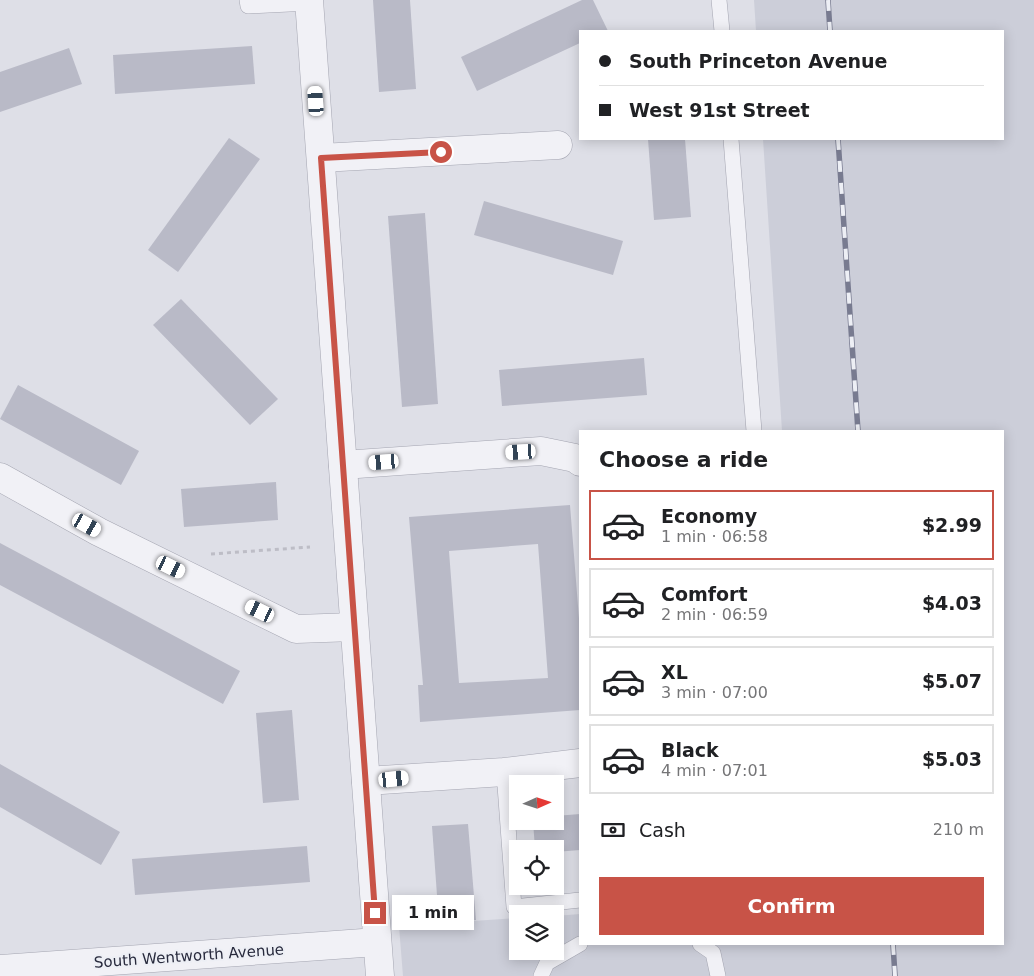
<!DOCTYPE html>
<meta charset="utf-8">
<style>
body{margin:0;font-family:"DejaVu Sans",sans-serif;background:#f6f6f6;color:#202124;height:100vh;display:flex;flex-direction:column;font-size:19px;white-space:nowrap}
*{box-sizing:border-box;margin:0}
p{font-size:16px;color:#757577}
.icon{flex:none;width:28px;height:28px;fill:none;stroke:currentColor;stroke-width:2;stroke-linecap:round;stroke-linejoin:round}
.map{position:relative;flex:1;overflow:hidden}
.side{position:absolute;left:579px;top:430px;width:425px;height:515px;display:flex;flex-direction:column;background:#fff;border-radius:0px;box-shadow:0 2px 12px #0003}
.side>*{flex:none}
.top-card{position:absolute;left:579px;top:30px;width:425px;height:110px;border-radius:0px;box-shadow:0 2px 12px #0003;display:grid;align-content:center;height:110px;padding:0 20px;background:#fff}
.needle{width:32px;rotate:87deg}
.tools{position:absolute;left:509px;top:775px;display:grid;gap:10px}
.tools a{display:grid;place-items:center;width:55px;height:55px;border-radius:0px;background:#fff;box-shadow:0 2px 12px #0003;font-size:25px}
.end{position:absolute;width:22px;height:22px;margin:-11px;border:6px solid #c85347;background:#fff;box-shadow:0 0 0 2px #fff}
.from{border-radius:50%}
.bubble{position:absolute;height:35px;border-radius:0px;background:#fff;box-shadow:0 2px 12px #0003;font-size:16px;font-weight:700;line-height:35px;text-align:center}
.car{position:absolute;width:15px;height:30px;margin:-15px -8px;border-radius:6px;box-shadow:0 0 4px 1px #0007;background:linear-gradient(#fff 24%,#345 0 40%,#fff 0 76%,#345 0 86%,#fff 0)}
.top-card b{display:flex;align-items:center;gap:18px;height:48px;font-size:19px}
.top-card b+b{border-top:1px solid #e0e0e0}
.top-card i{width:12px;height:12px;background:#202124}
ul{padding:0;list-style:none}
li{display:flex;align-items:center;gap:15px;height:70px;margin:0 10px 8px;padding:0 10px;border:2px solid #e0e0e0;border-radius:0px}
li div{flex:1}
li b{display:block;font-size:19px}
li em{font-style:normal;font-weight:700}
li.selected{border-color:#c85347}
li>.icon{width:45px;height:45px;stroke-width:1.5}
h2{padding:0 20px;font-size:22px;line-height:60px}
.pay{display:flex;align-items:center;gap:12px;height:55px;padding:0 20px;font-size:19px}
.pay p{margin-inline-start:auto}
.button{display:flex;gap:10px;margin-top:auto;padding:10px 20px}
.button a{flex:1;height:58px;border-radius:0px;background:#c85347;color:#fff;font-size:20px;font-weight:700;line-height:58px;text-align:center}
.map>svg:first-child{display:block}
.built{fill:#ccced9}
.building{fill:#b9bac7;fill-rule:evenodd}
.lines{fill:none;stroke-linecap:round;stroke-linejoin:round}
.service-casing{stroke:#a4a5b1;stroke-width:16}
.minor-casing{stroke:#a4a5b1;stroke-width:29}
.path{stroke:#bdbdc6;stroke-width:3;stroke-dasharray:4 4;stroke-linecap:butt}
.service{stroke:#f1f1f6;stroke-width:15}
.minor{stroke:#f1f1f6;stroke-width:28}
.rail-casing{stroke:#787b90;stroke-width:5.5}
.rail{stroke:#edeff5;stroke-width:4;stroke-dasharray:11;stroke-linecap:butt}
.route{stroke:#c85347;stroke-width:6}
.labels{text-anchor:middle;stroke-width:4;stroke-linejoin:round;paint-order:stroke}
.street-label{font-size:15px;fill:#282a3d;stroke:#edeff5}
</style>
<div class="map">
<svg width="1034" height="976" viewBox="0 0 1034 976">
<rect width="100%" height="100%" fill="#dedfe7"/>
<polygon class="built" points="754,0 1034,0 1034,976 403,976 399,926 517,918 518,951 555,951 555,916 580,914 580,944 1002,944 1002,431 782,431 763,139 1002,139 1002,31 756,31"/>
<g class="building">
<polygon points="373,0 410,0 416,89 379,92"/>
<polygon points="582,0 593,0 608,31 580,31 580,43 477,91 461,57"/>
<polygon points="252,46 255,84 115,94 113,55"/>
<polygon points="69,48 82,84 0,112 0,72"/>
<polygon points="229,138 260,159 178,272 148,250"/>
<polygon points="648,139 685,139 691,217 654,220"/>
<polygon points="484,201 623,241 613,275 474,235"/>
<polygon points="425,213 438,404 402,407 388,216"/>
<polygon points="181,299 278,399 250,425 153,325"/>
<polygon points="644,358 647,395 502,406 499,370"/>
<polygon points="18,385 139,451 121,485 0,419"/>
<polygon points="276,482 278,520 184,527 181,489"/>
<path d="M570 505 580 631V710L420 722 418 685H423L409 517ZM538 544 548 678 459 683 449 551Z"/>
<polygon points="0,543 240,671 223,704 0,585"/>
<polygon points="292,710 299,800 263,803 256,713"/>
<polygon points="0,764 120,832 101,865 0,807"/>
<polygon points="580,814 580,850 555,852 555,849 535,849 533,821 555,821 555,816"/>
<polygon points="468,824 476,920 439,923 432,826"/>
<polygon points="307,846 310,882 135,895 132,859"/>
</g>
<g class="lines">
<defs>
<g id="service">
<polyline points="247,0 248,6 310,3"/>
<polyline points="719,0 722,31"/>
<polyline points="731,139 754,431"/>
<polyline points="504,772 514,907 580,900"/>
<polyline points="700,944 713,953 718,976"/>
<polyline points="541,976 547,963 580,944"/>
</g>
<g id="minor">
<polyline points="309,0 380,976"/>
<polyline points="321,158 558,145"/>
<polyline points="343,465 541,451 575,458 580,462"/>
<polyline points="0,477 99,532 296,629 354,627"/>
<polyline points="366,781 504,772 580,763"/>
<polyline points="0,969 377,942"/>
</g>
</defs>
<use href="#service" class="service-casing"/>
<use href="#minor" class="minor-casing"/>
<polyline class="path" points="211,554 310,547"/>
<use href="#service" class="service"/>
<use href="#minor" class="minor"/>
<defs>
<g id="rail">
<polyline points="828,0 830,31"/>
<polyline points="838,139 858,431"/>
<polyline points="893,944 895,976"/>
</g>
</defs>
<use href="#rail" class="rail-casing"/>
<use href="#rail" class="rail"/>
</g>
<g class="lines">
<polyline class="route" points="375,913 321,158 441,152"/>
</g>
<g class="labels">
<g class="street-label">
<text transform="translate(189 956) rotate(-4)" y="5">South Wentworth Avenue</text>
</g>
</g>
</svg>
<div class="tools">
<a><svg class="needle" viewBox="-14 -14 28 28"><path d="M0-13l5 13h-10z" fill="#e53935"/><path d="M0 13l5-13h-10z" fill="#757577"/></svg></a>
<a><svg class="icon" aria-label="locate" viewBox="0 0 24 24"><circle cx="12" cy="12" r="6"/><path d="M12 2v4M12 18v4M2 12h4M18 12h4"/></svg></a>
<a><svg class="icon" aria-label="layers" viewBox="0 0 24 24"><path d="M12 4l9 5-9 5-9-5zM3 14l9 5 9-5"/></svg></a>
</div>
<i class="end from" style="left:441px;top:152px"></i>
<i class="end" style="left:375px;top:913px"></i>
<div class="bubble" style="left:392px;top:895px;width:82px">1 min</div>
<i class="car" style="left:316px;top:101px;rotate:356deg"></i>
<i class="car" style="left:521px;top:452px;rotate:267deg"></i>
<i class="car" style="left:384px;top:462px;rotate:266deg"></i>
<i class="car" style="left:87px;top:525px;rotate:119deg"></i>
<i class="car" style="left:171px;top:567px;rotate:116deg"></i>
<i class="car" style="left:260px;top:611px;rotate:296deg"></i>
<i class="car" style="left:394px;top:779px;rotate:84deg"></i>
<div class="top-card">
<b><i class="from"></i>South Princeton Avenue</b>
<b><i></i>West 91st Street</b>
</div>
<section class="side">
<h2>Choose a ride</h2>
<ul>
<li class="selected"><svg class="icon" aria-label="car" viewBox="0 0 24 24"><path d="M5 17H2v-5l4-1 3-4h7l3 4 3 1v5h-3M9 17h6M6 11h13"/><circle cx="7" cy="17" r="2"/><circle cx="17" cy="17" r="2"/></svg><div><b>Economy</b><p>1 min · 06:58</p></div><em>$2.99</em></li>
<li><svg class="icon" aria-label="car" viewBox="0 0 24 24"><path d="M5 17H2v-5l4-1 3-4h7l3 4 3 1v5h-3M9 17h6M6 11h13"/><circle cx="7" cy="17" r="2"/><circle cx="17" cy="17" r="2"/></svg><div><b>Comfort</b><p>2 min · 06:59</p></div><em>$4.03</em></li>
<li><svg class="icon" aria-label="car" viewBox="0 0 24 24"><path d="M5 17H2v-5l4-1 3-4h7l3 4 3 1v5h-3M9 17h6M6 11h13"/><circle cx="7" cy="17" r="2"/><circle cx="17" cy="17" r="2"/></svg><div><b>XL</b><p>3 min · 07:00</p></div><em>$5.07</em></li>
<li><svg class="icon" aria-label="car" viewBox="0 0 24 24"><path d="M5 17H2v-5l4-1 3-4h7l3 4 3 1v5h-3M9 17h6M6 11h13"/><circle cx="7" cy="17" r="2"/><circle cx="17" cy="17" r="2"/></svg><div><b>Black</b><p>4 min · 07:01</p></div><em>$5.03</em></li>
</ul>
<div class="pay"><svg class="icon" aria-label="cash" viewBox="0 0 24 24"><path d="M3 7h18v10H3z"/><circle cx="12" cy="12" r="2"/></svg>Cash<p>210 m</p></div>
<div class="button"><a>Confirm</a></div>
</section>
</div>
